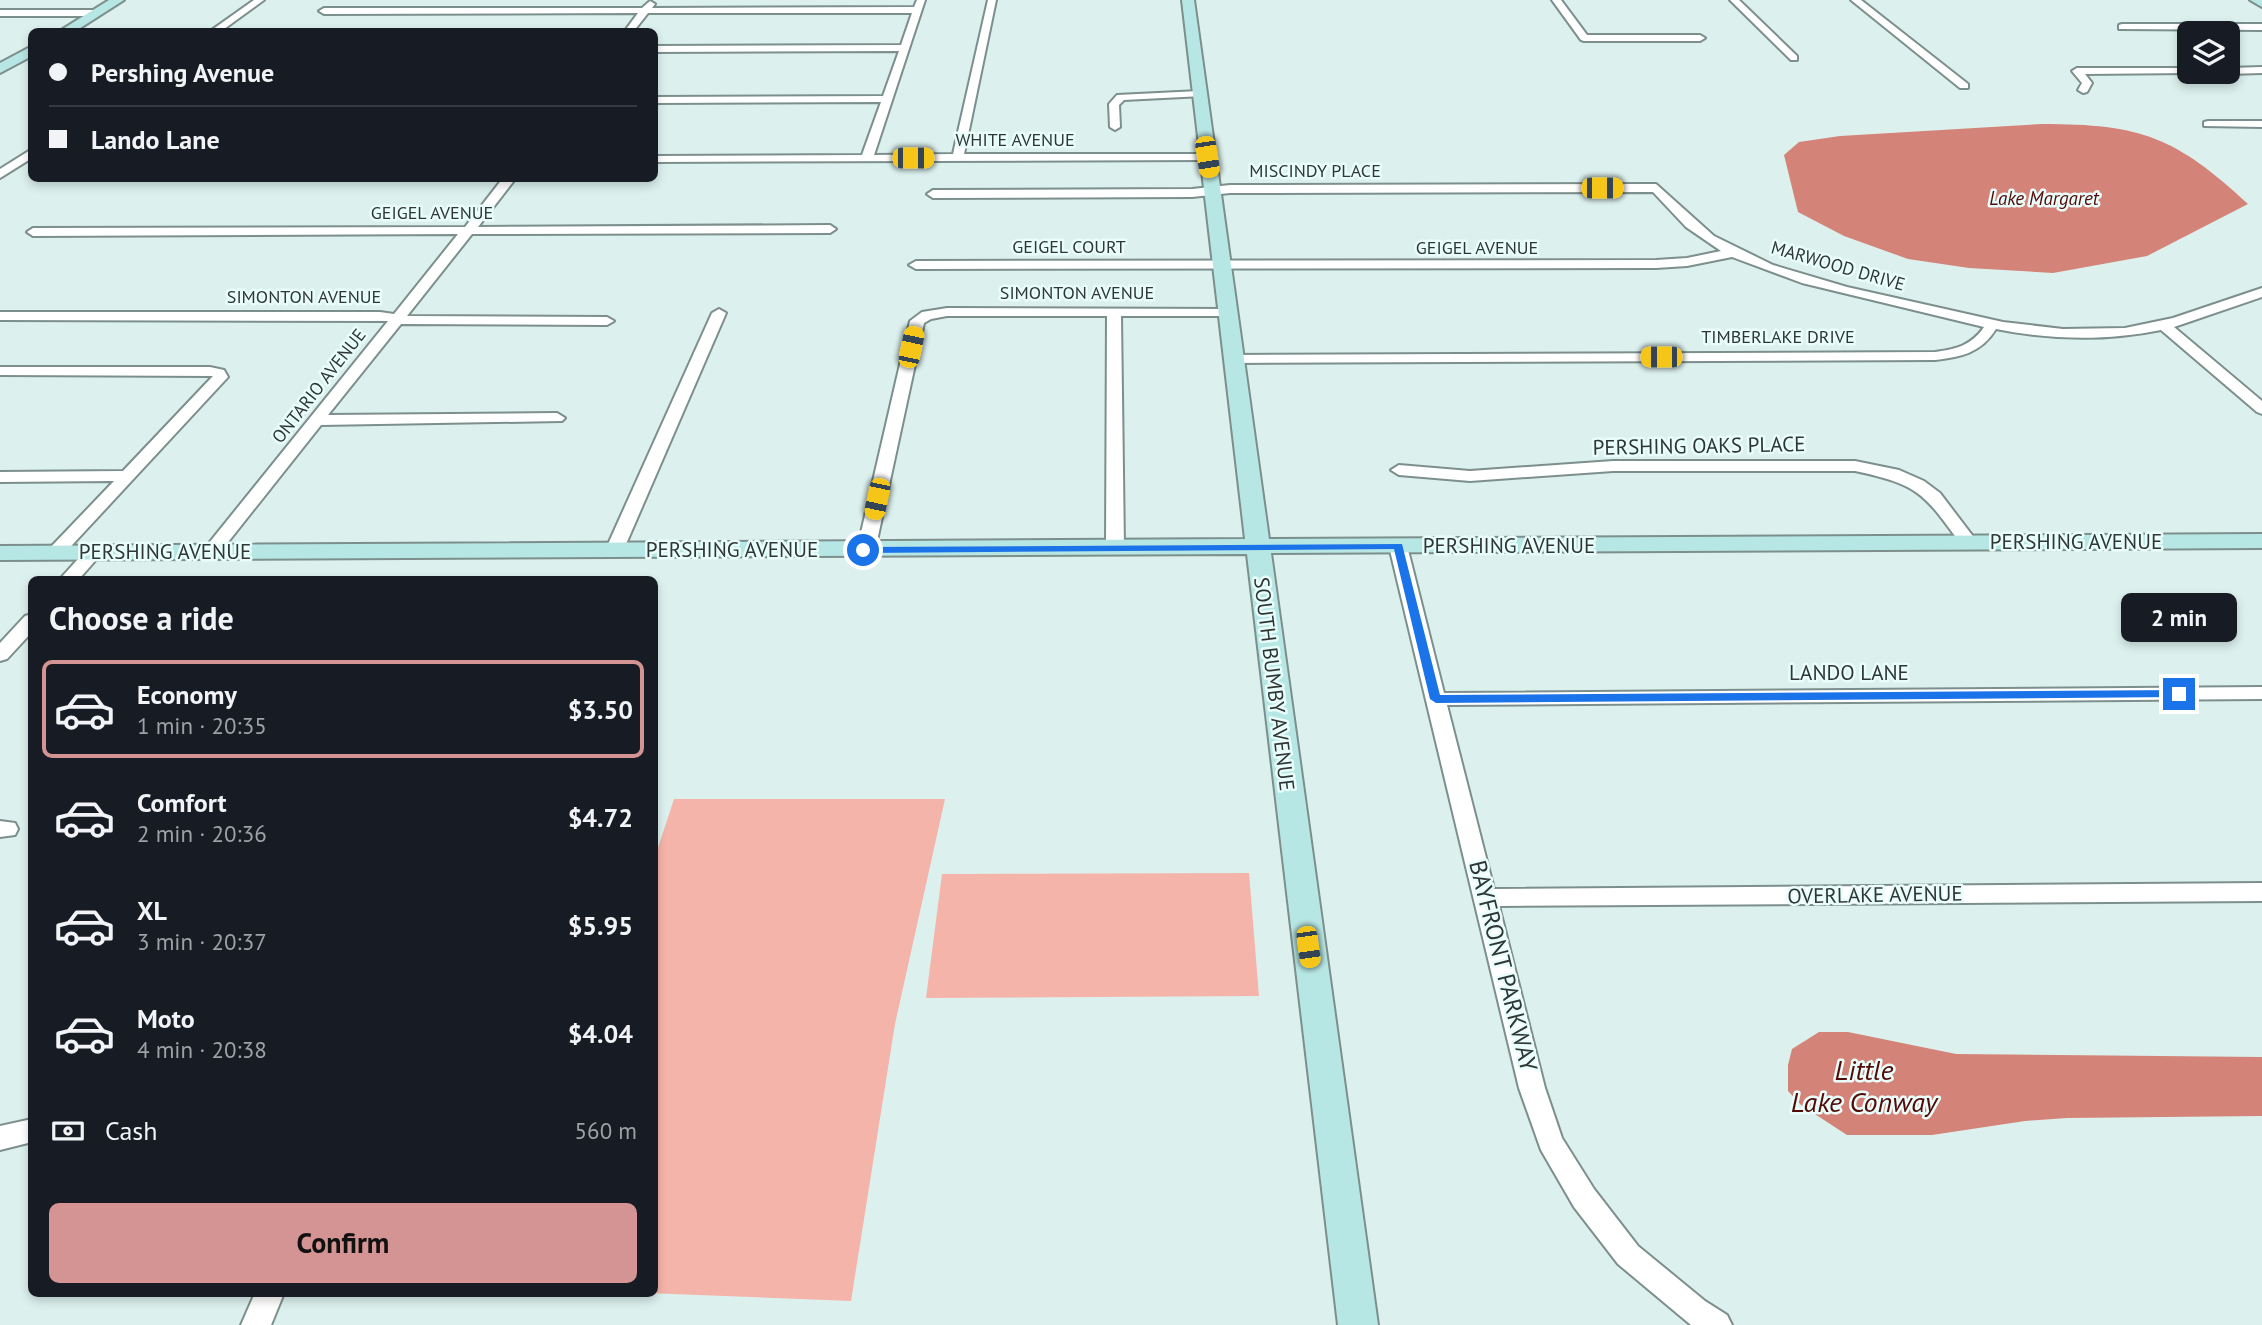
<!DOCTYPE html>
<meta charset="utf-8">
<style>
body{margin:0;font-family:"PT Sans",sans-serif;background:#20242c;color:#f1f3f6;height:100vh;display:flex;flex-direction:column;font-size:26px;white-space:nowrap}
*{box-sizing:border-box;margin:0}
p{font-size:23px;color:#9ea1a6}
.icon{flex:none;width:38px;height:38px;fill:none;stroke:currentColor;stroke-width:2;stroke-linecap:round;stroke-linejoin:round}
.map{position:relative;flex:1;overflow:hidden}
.drawer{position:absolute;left:28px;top:576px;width:630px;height:721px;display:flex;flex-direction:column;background:#171b24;border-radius:10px;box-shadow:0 4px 10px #0003}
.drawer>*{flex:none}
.top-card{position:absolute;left:28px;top:28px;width:630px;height:154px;border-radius:10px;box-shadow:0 4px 10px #0003;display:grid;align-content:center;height:154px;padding:0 21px;background:#171b24}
.fabs{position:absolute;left:2177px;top:21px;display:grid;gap:14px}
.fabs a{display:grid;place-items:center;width:63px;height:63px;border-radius:10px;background:#171b24;box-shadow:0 4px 10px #0003;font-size:35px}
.end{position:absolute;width:32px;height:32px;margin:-16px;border:9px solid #1a73e8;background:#fff;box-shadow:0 0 0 4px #fff}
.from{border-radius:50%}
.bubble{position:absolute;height:49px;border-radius:10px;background:#171b24;box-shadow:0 4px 10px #0003;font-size:23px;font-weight:700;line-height:49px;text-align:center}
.car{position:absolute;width:21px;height:42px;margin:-21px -10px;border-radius:9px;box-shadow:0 0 5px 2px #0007;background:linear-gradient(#f5c518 24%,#345 0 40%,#f5c518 0 76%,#345 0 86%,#f5c518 0)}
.top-card b{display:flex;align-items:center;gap:24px;height:66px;font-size:26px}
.top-card b+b{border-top:2px solid #363941}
.top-card i{width:18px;height:18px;background:#f1f3f6}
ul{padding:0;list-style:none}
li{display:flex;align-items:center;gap:21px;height:98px;margin:0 14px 10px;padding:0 7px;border:4px solid transparent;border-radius:10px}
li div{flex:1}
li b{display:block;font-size:26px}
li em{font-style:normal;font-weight:700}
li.selected{border-color:#d49493}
li>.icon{width:63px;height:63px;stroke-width:1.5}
h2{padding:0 21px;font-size:32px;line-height:84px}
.pay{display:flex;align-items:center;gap:18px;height:77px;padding:0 21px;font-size:26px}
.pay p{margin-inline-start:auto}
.primary-button{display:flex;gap:14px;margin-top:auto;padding:14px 21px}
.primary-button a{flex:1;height:80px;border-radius:10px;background:#d49493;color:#111;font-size:28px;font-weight:700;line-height:80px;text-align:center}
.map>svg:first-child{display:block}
.green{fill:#f5b4aa}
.water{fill:#d48378}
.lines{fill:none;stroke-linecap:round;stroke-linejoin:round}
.street-casing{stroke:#7c8f8c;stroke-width:4}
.secondary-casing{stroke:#7c8f8c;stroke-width:4}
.street{fill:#fff;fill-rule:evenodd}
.secondary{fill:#b7e7e4;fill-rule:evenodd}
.route{fill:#1a73e8}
.labels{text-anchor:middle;stroke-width:5;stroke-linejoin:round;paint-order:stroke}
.far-street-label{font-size:18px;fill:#2f3736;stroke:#e9fefb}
.far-water-label{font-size:19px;font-style:italic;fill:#540b08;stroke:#e9fefb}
.street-label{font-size:21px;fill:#2f3736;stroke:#e9fefb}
.near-street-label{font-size:24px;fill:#2f3736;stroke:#e9fefb}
.near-water-label{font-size:28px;font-style:italic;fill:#540b08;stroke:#e9fefb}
</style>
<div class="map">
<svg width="2262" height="1325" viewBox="0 0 2262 1325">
<rect width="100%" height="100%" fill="#dcf1ee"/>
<g class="green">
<polygon points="674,799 945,799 895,1024 851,1301 646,1293 654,1293 655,857"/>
<polygon points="1249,873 1259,996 926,998 942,874"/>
</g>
<g class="water">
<path d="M2042 124C2142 124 2175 137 2248 204L2147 256 2053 273 1969 268 1908 259 1844 236 1798 212 1784 155 1799 142 1840 136Z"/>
<polygon points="1819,1032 1848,1032 1956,1054 2262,1057 2262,1116 2067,1118 2025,1121 1932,1135 1847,1135 1801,1105 1788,1091 1788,1065 1792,1049"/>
</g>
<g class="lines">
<defs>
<g id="street">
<polygon points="254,0 264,0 220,32 209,32"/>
<polygon points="917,0 925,0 874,155 953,154 988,0 996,0 964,154 1207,154 1213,157 1207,160 654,162 654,156 862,155 881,102 654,103 654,97 883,96 899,51 654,52 654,46 901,45 912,13 648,13 633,32 624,32 638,13 324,14 319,11 324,8 642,8 650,1 655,4 652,8 914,7"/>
<polygon points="1552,0 1561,0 1587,35 1700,35 1705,38 1700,41 1584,41 1581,40"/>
<polygon points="1730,0 1739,0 1797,56 1797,60 1791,60"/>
<polygon points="1851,0 1861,0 1968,84 1968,88 1960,88"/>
<polygon points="0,10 96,10 101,13 96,16 0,16"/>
<polygon points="2122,24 2262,24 2262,30 2119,29 2119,25"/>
<polygon points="2262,67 2262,73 2228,74 2223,72 2228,72 2228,68"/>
<polygon points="2189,68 2193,73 2085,74 2092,83 2087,92 2083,93 2078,90 2082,83 2072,71 2077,68"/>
<polygon points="1199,91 1204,94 1203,96 1124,100 1119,105 1120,127 1115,130 1110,127 1109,104 1117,95"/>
<polygon points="2208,121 2262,121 2262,127 2204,126 2204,122"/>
<polygon points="32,149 32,158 0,178 0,169"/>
<polygon points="503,178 516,178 478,227 830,225 836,229 830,233 472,234 407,316 607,317 614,321 607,325 401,324 328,415 557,413 565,418 562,421 321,425 217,556 205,556 202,552 205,548 388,321 0,320 0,312 380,312 394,314 458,234 33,236 27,232 33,228 465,227"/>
<path d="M1656 184 1714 236 1773 265 1847 287 2003 322 2063 329 2125 328 2173 318 2262 288V297L2174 327 2262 401V414L2257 412 2161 330C2107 341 2051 340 1996 329 1981 353 1961 357 1935 360L1233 363 1226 359 1233 355 1935 352C1956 349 1971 346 1984 327L1802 283 1732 257 1687 266 1656 268 916 269 909 265 916 261 1656 260 1687 258 1721 251 1686 227 1653 192 1230 193 1192 197 933 198 927 194 933 190 1192 189 1230 185Z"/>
<polygon points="947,308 1232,309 1234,312 1227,316 1121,316 1124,548 1121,552 1115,553 1106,548 1107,316 947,316 931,319 924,323 875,550 866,555 860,554 857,550 910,321 922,312"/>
<polygon points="719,309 726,313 623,551 620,555 608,555 605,551 712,313"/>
<polygon points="0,367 210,367 224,370 228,377 61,557 49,557 46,553 49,549 114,481 0,482 0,472 123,471 213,376 0,375"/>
<path d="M1613 461H1855L1899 470 1924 481 1940 493 1978 543 1975 547H1963C1924 494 1921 485 1855 471H1613L1470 481 1399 475 1391 470 1399 465 1470 471Z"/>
<polygon points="1398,541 1407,546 1444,693 2262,687 2262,699 1447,705 1494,889 2262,883 2262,901 1499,906 1545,1088 1562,1138 1594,1189 1638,1246 1705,1301 1727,1315 1732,1325 1691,1325 1618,1264 1574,1207 1541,1150 1519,1088 1389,546"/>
<polygon points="93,548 102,553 79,579 60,579 87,549"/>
<polygon points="32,614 32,632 7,659 0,661 0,643 25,616"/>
<polygon points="0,821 15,823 18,829 15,835 0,837"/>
<polygon points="32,1119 32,1142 0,1150 0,1126"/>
<polygon points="255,1293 284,1293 271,1325 241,1325"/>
</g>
<g id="secondary">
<polygon points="109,0 124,0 74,32 58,32"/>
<polygon points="1182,0 1194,0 1269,539 2262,534 2262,548 1271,553 1378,1325 1338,1325 1247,554 0,560 0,546 1245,539"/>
<polygon points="2250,0 2262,0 2262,7"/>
<polygon points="32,46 32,56 0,73 0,63"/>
</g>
</defs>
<use href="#street" class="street-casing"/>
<use href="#secondary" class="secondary-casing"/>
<use href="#street" class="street"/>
<use href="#secondary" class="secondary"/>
</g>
<polygon class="route" points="1402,544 1440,695 2179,690 2185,694 2179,697 1436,703 1430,699 1394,549 863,553 857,550 863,547"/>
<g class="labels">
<g class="far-street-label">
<text x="1015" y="146">WHITE AVENUE</text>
<text x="1315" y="177">MISCINDY PLACE</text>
<text x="432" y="219">GEIGEL AVENUE</text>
<text x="1069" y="253">GEIGEL COURT</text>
<text x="1477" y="254">GEIGEL AVENUE</text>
<text transform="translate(1838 266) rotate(16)" y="6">MARWOOD DRIVE</text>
<text x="1077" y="299">SIMONTON AVENUE</text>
<text x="304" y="303">SIMONTON AVENUE</text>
<text x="1778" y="343">TIMBERLAKE DRIVE</text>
<text transform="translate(319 386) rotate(-52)" y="6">ONTARIO AVENUE</text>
</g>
<g class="far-water-label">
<text x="2044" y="205">Lake Margaret</text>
</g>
<g class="street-label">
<text transform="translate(1699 446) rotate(-1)" y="7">PERSHING OAKS PLACE</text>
<text x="2076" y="549">PERSHING AVENUE</text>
<text x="1509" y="553">PERSHING AVENUE</text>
<text x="732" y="557">PERSHING AVENUE</text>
<text x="165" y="559">PERSHING AVENUE</text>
<text x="1849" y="680">LANDO LANE</text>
<text transform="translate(1274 684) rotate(83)" y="7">SOUTH BUMBY AVENUE</text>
<text transform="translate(1875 895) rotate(-1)" y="7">OVERLAKE AVENUE</text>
</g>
<g class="near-street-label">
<text transform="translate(1503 966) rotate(76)" y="8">BAYFRONT PARKWAY</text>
</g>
<g class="near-water-label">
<text x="1864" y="1080">Little<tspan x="1864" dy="32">Lake Conway</tspan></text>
</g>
</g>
</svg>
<div class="fabs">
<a><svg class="icon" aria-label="layers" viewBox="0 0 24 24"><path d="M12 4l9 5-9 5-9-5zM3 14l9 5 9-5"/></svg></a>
</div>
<i class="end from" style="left:863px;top:550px"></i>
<i class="end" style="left:2179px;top:694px"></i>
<div class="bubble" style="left:2121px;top:593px;width:116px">2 min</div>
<i class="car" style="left:1207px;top:157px;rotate:171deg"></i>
<i class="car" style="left:913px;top:158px;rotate:90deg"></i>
<i class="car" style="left:1602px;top:188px;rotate:90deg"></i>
<i class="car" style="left:911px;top:347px;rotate:12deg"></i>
<i class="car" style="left:1661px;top:357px;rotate:270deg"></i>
<i class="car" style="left:877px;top:499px;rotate:192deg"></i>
<i class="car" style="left:1308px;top:947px;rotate:172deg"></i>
<div class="top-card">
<b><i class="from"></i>Pershing Avenue</b>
<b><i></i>Lando Lane</b>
</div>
<section class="drawer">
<h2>Choose a ride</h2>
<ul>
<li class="selected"><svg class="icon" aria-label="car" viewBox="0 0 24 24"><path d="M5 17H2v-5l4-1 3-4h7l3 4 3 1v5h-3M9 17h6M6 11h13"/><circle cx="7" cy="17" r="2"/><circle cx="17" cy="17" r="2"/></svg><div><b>Economy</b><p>1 min · 20:35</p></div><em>$3.50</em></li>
<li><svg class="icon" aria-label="car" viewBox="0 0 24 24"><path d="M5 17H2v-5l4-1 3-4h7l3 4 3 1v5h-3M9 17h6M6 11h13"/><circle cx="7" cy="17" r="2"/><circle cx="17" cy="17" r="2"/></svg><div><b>Comfort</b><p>2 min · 20:36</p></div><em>$4.72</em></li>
<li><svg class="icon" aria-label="car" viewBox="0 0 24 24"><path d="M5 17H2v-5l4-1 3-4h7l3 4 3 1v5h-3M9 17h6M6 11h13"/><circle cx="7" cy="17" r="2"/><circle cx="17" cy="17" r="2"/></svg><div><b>XL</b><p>3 min · 20:37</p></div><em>$5.95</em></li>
<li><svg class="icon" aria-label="car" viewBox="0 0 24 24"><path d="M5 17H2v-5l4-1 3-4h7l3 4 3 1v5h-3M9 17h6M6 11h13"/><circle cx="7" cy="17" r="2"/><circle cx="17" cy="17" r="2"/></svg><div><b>Moto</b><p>4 min · 20:38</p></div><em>$4.04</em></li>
</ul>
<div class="pay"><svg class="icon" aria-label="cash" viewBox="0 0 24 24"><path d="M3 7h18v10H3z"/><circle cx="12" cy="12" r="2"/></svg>Cash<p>560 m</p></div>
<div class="primary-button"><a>Confirm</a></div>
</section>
</div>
